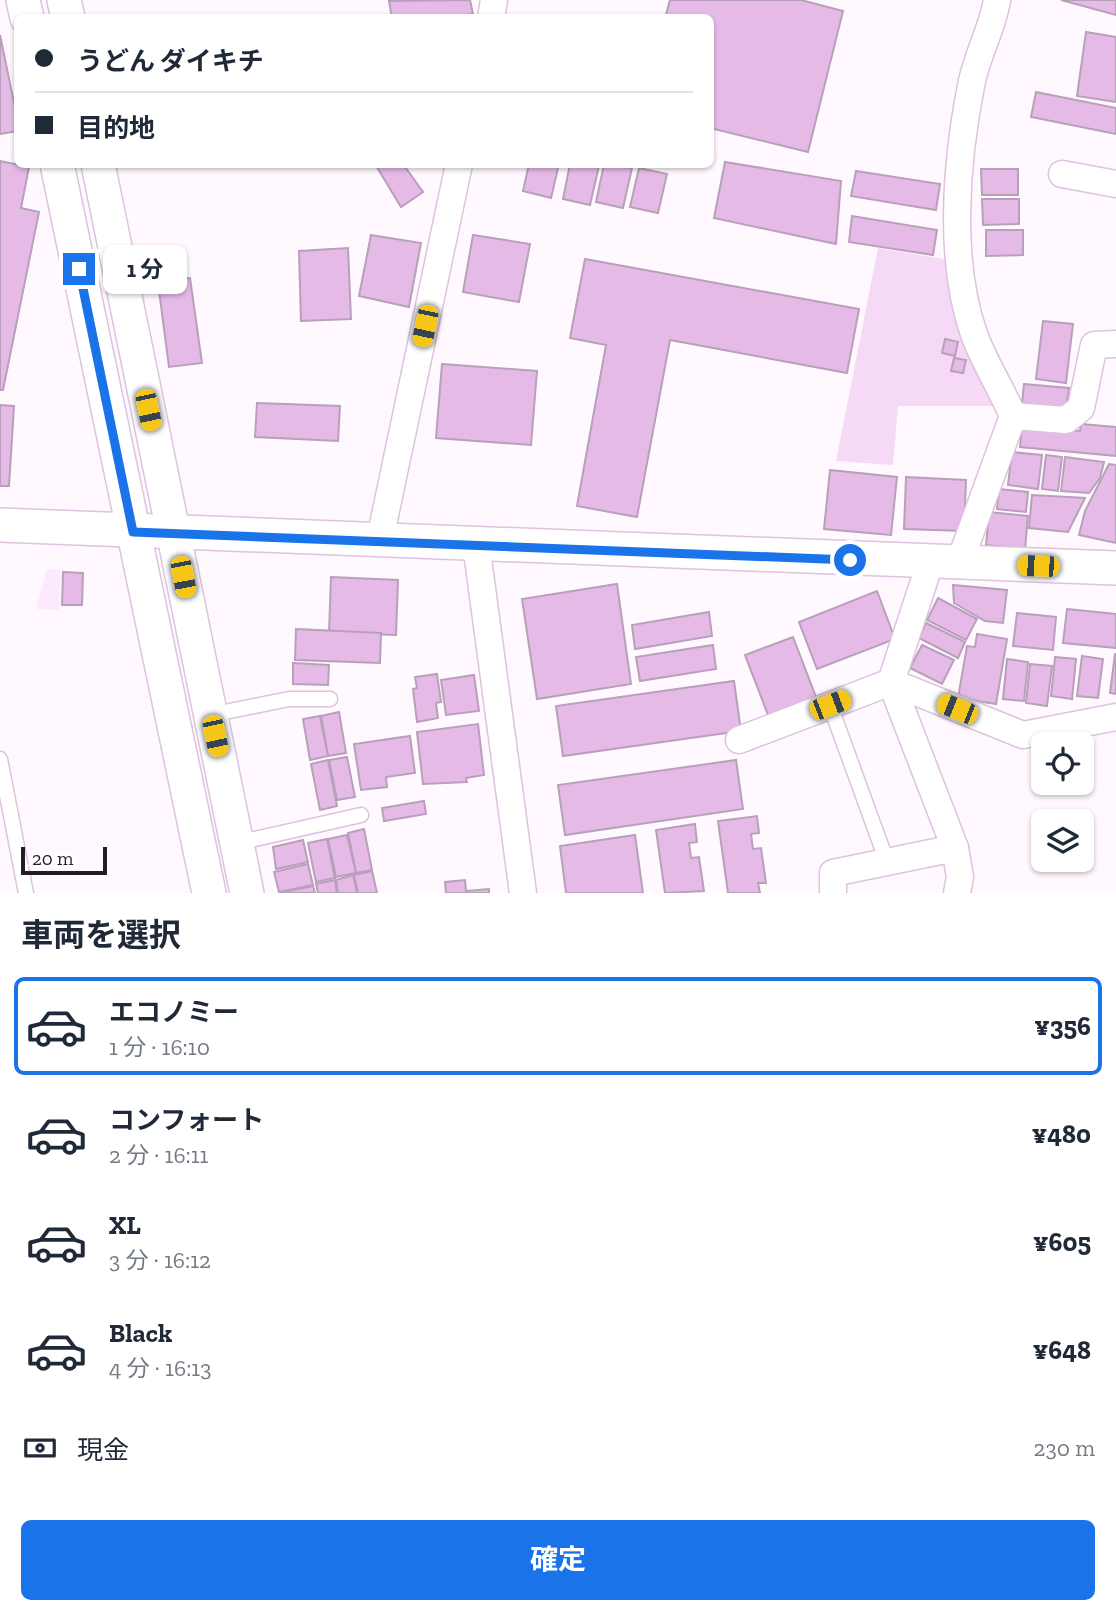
<!DOCTYPE html>
<html lang="ja">
<meta charset="utf-8">
<style>
body{margin:0;font-family:"Zilla Slab","Noto Sans JP",serif;background:#f2f2f3;color:#1f2937;height:100vh;display:flex;flex-direction:column;font-size:26px;white-space:nowrap}
*{box-sizing:border-box;margin:0}
p{font-size:23px;color:#747a83}
.icon{flex:none;width:38px;height:38px;fill:none;stroke:currentColor;stroke-width:2;stroke-linecap:round;stroke-linejoin:round}
.map{position:relative;height:893px;overflow:hidden}
.panel{display:flex;flex-direction:column;background:#fff;flex:1}
.panel>*{flex:none}
.banner{position:absolute;left:14px;top:14px;width:700px;height:154px;border-radius:10px;box-shadow:0 2px 5px #0004;display:grid;align-content:center;height:154px;padding:0 21px;background:#fff}
.tools{position:absolute;left:1031px;top:732px;display:grid;gap:14px}
.tools a{display:grid;place-items:center;width:63px;height:63px;border-radius:10px;background:#fff;box-shadow:0 2px 5px #0004;font-size:35px}
.scale{position:absolute;left:21px;bottom:18px;width:86px;box-sizing:border-box;padding-left:7px;border:4px solid #241b25;border-top:0;font-size:19px;line-height:24px;white-space:nowrap;color:#241b25;-webkit-text-stroke:5px #fff;paint-order:stroke}
.end{position:absolute;width:32px;height:32px;margin:-16px;border:9px solid #1a73e8;background:#fff;box-shadow:0 0 0 4px #fff}
.from{border-radius:50%}
.bubble{position:absolute;height:49px;border-radius:10px;background:#fff;box-shadow:0 2px 5px #0004;font-size:23px;font-weight:700;line-height:49px;text-align:center}
.car{position:absolute;width:21px;height:42px;margin:-21px -10px;border-radius:9px;box-shadow:0 0 5px 2px #0007;background:linear-gradient(#f5c518 24%,#345 0 40%,#f5c518 0 76%,#345 0 86%,#f5c518 0)}
.banner b{display:flex;align-items:center;gap:24px;height:66px;font-size:26px}
.banner b+b{border-top:2px solid #e0e1e3}
.banner i{width:18px;height:18px;background:#1f2937}
ul{padding:0;list-style:none}
li{display:flex;align-items:center;gap:21px;height:98px;margin:0 14px 10px;padding:0 7px;border:4px solid transparent;border-radius:10px}
li div{flex:1}
li b{display:block;font-size:26px}
li em{font-style:normal;font-weight:700}
li.current{border-color:#1a73e8}
li>.icon{width:63px;height:63px;stroke-width:1.5}
h2{padding:0 21px;font-size:32px;line-height:84px}
.pay{display:flex;align-items:center;gap:18px;height:77px;padding:0 21px;font-size:26px}
.pay p{margin-inline-start:auto}
.primary-button{display:flex;gap:14px;margin-top:auto;padding:14px 21px}
.primary-button a{flex:1;height:80px;border-radius:10px;background:#1a73e8;color:#fff;font-size:28px;font-weight:700;line-height:80px;text-align:center}
.map>svg:first-child{display:block}
.built{fill:#fde9fd}
.green{fill:#f5d9f6}
.building{fill:#e5bae7;stroke:#b9a0ba;stroke-width:2}
.lines{fill:none;stroke-linecap:round;stroke-linejoin:round}
.service-casing{stroke:#ddc3de;stroke-width:17}
.minor-casing{stroke:#ddc3de;stroke-width:29}
.tertiary-casing{stroke:#ddc3de;stroke-width:36}
.service{stroke:#fff;stroke-width:14}
.minor{stroke:#fff;stroke-width:26}
.tertiary{stroke:#fff;stroke-width:33}
.route{stroke:#1a73e8;stroke-width:9}
</style>
<div class="map">
<svg width="1116" height="893" viewBox="0 0 1116 893">
<rect width="100%" height="100%" fill="#fff9ff"/>
<polygon class="built" points="47,569 61,570 59,610 36,609"/>
<polygon class="green" points="878,248 950,260 998,406 898,406 893,465 836,461"/>
<g class="building">
<polygon points="470,0 473,14 452,18 392,18 389,1"/>
<polygon points="670,0 801,0 843,11 808,152 710,128 710,18 665,18"/>
<polygon points="1061,0 1116,0 1116,15"/>
<polygon points="1086,32 1116,37 1116,102 1077,96"/>
<polygon points="0,35 18,122 18,131 0,134"/>
<polygon points="1036,92 1116,108 1116,134 1031,117"/>
<polygon points="0,161 29,167 21,208 39,212 3,390 0,390"/>
<polygon points="725,162 841,181 836,244 714,218"/>
<polygon points="375,164 403,164 423,192 401,207"/>
<polygon points="529,164 559,164 551,198 523,191"/>
<polygon points="570,164 599,166 590,205 563,199"/>
<polygon points="604,164 632,168 623,208 596,202"/>
<polygon points="639,168 667,174 658,213 630,207"/>
<polygon points="981,169 1018,169 1018,195 982,195"/>
<polygon points="856,171 940,184 936,210 851,196"/>
<polygon points="982,199 1019,199 1019,224 983,225"/>
<polygon points="852,216 937,230 933,255 849,242"/>
<polygon points="986,230 1023,230 1023,255 986,256"/>
<polygon points="371,235 421,243 409,307 359,296"/>
<polygon points="473,235 530,244 519,302 463,292"/>
<polygon points="348,248 351,319 301,321 299,251"/>
<polygon points="585,259 859,309 847,373 670,340 637,517 577,506 606,345 570,338"/>
<polygon points="190,278 202,363 169,367 158,283"/>
<polygon points="1043,321 1073,324 1066,383 1036,379"/>
<polygon points="945,339 958,342 955,356 942,353"/>
<polygon points="954,358 966,360 963,373 951,371"/>
<polygon points="442,364 537,371 531,445 436,438"/>
<polygon points="1024,384 1069,388 1066,408 1022,403"/>
<polygon points="257,403 340,406 338,441 255,437"/>
<polygon points="0,405 14,406 9,486 0,486"/>
<polygon points="1081,424 1116,427 1116,456 1020,447 1022,426 1080,431"/>
<polygon points="1012,452 1042,455 1038,489 1008,485"/>
<polygon points="1046,455 1062,457 1058,491 1042,489"/>
<polygon points="1065,457 1104,462 1100,478 1089,493 1061,491"/>
<polygon points="1109,464 1116,465 1116,543 1079,535 1085,511"/>
<polygon points="830,470 897,477 891,535 824,529"/>
<polygon points="906,477 966,480 964,531 904,529"/>
<polygon points="999,489 1028,492 1026,512 997,509"/>
<polygon points="1032,495 1085,498 1068,532 1029,528"/>
<polygon points="989,512 1028,516 1025,549 986,545"/>
<polygon points="63,572 83,573 82,605 62,605"/>
<polygon points="331,577 398,580 396,635 329,633"/>
<polygon points="617,584 631,684 537,699 522,599"/>
<polygon points="953,585 1007,590 1003,623 985,621 954,603"/>
<polygon points="877,591 895,639 817,669 799,622"/>
<polygon points="938,598 977,619 966,640 927,620"/>
<polygon points="1067,609 1116,614 1116,648 1063,643"/>
<polygon points="709,612 712,636 635,649 632,625"/>
<polygon points="1017,613 1056,617 1053,650 1013,646"/>
<polygon points="926,623 965,642 958,658 919,638"/>
<polygon points="296,629 381,633 380,663 295,660"/>
<polygon points="977,634 1007,639 996,704 958,698 967,646 975,647"/>
<polygon points="793,637 816,697 768,715 745,655"/>
<polygon points="713,645 716,669 640,681 636,657"/>
<polygon points="922,645 954,660 942,684 910,668"/>
<polygon points="1115,654 1116,654 1116,694 1110,693"/>
<polygon points="1082,656 1103,659 1098,698 1077,696"/>
<polygon points="1055,657 1076,659 1072,699 1051,696"/>
<polygon points="1007,659 1028,662 1024,701 1003,699"/>
<polygon points="293,663 329,665 328,685 293,684"/>
<polygon points="1030,664 1052,666 1047,706 1026,703"/>
<polygon points="437,674 441,702 436,703 438,718 417,722 413,689 417,688 415,677"/>
<polygon points="474,675 479,711 446,715 441,680"/>
<polygon points="734,681 741,731 563,756 556,706"/>
<polygon points="339,712 346,753 328,756 321,716"/>
<polygon points="320,716 328,756 310,760 303,719"/>
<polygon points="478,724 484,775 466,778 467,782 423,784 417,732"/>
<polygon points="410,736 415,773 386,777 387,787 361,790 354,744"/>
<polygon points="347,757 355,797 337,800 329,760"/>
<polygon points="328,760 337,806 320,810 311,764"/>
<polygon points="736,760 743,809 565,835 558,785"/>
<polygon points="424,801 426,814 384,821 382,808"/>
<polygon points="757,816 759,833 751,834 753,849 761,848 766,883 758,883 760,893 728,893 718,821"/>
<polygon points="695,824 697,842 689,843 691,858 699,857 704,891 665,893 656,830"/>
<polygon points="364,829 372,870 356,873 348,833"/>
<polygon points="347,835 356,873 336,877 328,839"/>
<polygon points="635,835 643,893 566,893 560,846"/>
<polygon points="327,839 335,878 316,882 308,843"/>
<polygon points="303,840 308,862 276,869 273,847"/>
<polygon points="308,864 313,885 279,892 274,872"/>
<polygon points="372,871 377,893 358,893 354,875"/>
<polygon points="353,875 357,893 338,893 336,880"/>
<polygon points="335,880 337,893 318,893 316,884"/>
<polygon points="465,880 466,891 489,889 489,893 446,893 445,882"/>
<polygon points="313,886 315,893 279,893"/>
</g>
<g class="lines">
<defs>
<g id="service">
<polyline points="830,705 887,862"/>
<polyline points="210,715 289,699 330,699"/>
<polyline points="0,759 26,893"/>
<polyline points="237,843 361,815"/>
</g>
<g id="minor">
<polyline points="491,18 494,0"/>
<polyline points="1062,174 1116,184"/>
<polyline points="1013,416 1066,420 1081,408 1094,345 1116,344"/>
<polyline points="380,539 459,164"/>
<polyline points="476,544 523,893"/>
<polyline points="930,563 891,682 955,848 960,877 957,893"/>
<path d="M959 564 1013 416C1001 388 984 362 974 334 948 260 956 162 971 86 976 57 992 30 997 0"/>
<polyline points="739,740 891,682 1023,735 1116,717"/>
<polyline points="833,893 833,873 955,848"/>
</g>
<g id="tertiary">
<polyline points="23,0 27,18"/>
<polyline points="64,0 68,18"/>
<polyline points="57,164 209,893"/>
<polyline points="98,164 247,893"/>
<polyline points="0,525 1116,568"/>
</g>
</defs>
<use href="#service" class="service-casing"/>
<use href="#minor" class="minor-casing"/>
<use href="#tertiary" class="tertiary-casing"/>
<use href="#service" class="service"/>
<use href="#minor" class="minor"/>
<use href="#tertiary" class="tertiary"/>
</g>
<g class="lines">
<polyline class="route" points="79,269 133,532 850,560"/>
</g>
</svg>
<div class="tools">
<a><svg class="icon" aria-label="locate" viewBox="0 0 24 24"><circle cx="12" cy="12" r="6"/><path d="M12 2v4M12 18v4M2 12h4M18 12h4"/></svg></a>
<a><svg class="icon" aria-label="layers" viewBox="0 0 24 24"><path d="M12 4l9 5-9 5-9-5zM3 14l9 5 9-5"/></svg></a>
</div>
<div class="scale">20 m</div>
<i class="end from" style="left:850px;top:560px"></i>
<i class="end" style="left:79px;top:269px"></i>
<div class="bubble" style="left:103px;top:245px;width:84px">1 分</div>
<i class="car" style="left:425px;top:326px;rotate:192deg"></i>
<i class="car" style="left:148px;top:410px;rotate:168deg"></i>
<i class="car" style="left:1038px;top:566px;rotate:272deg"></i>
<i class="car" style="left:183px;top:577px;rotate:169deg"></i>
<i class="car" style="left:830px;top:705px;rotate:69deg"></i>
<i class="car" style="left:957px;top:709px;rotate:292deg"></i>
<i class="car" style="left:215px;top:736px;rotate:168deg"></i>
<div class="banner">
<b><i class="from"></i>うどん ダイキチ</b>
<b><i></i>目的地</b>
</div>
</div>
<section class="panel">
<h2>車両を選択</h2>
<ul>
<li class="current"><svg class="icon" aria-label="car" viewBox="0 0 24 24"><path d="M5 17H2v-5l4-1 3-4h7l3 4 3 1v5h-3M9 17h6M6 11h13"/><circle cx="7" cy="17" r="2"/><circle cx="17" cy="17" r="2"/></svg><div><b>エコノミー</b><p>1 分 · 16:10</p></div><em>¥356</em></li>
<li><svg class="icon" aria-label="car" viewBox="0 0 24 24"><path d="M5 17H2v-5l4-1 3-4h7l3 4 3 1v5h-3M9 17h6M6 11h13"/><circle cx="7" cy="17" r="2"/><circle cx="17" cy="17" r="2"/></svg><div><b>コンフォート</b><p>2 分 · 16:11</p></div><em>¥480</em></li>
<li><svg class="icon" aria-label="car" viewBox="0 0 24 24"><path d="M5 17H2v-5l4-1 3-4h7l3 4 3 1v5h-3M9 17h6M6 11h13"/><circle cx="7" cy="17" r="2"/><circle cx="17" cy="17" r="2"/></svg><div><b>XL</b><p>3 分 · 16:12</p></div><em>¥605</em></li>
<li><svg class="icon" aria-label="car" viewBox="0 0 24 24"><path d="M5 17H2v-5l4-1 3-4h7l3 4 3 1v5h-3M9 17h6M6 11h13"/><circle cx="7" cy="17" r="2"/><circle cx="17" cy="17" r="2"/></svg><div><b>Black</b><p>4 分 · 16:13</p></div><em>¥648</em></li>
</ul>
<div class="pay"><svg class="icon" aria-label="cash" viewBox="0 0 24 24"><path d="M3 7h18v10H3z"/><circle cx="12" cy="12" r="2"/></svg>現金<p>230 m</p></div>
<div class="primary-button"><a>確定</a></div>
</section>
